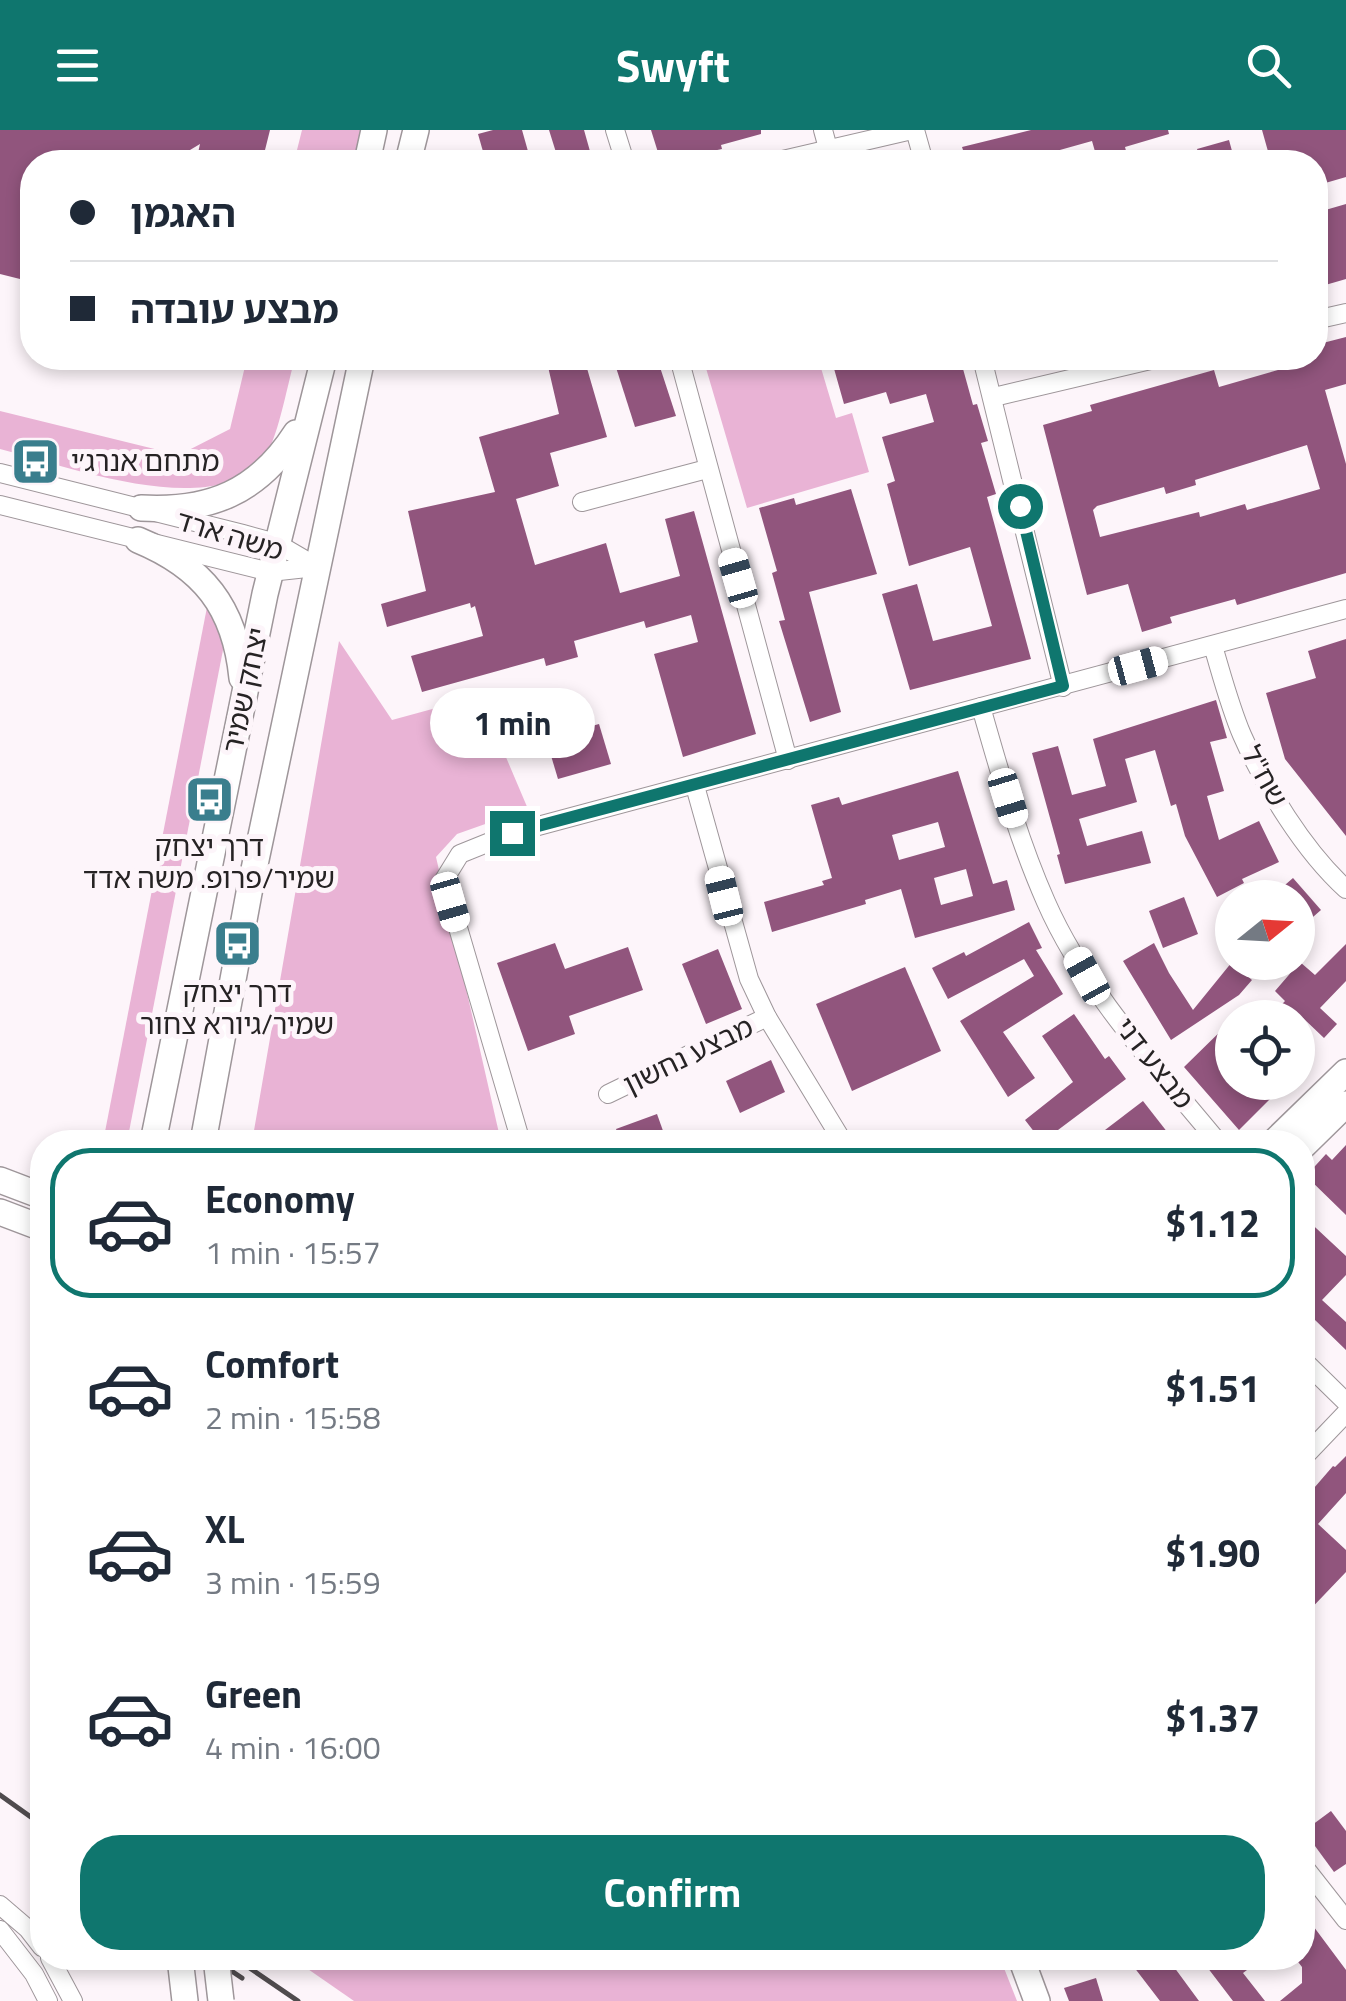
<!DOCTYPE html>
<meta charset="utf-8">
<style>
body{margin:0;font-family:"Titillium Web","Noto Sans Hebrew",sans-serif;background:#f6f6f7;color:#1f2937;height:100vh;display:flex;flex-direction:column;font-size:38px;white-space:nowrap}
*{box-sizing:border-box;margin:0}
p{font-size:32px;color:#747a83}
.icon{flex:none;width:55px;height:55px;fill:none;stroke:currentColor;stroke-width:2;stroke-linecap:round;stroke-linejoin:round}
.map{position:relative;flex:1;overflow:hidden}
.details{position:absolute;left:30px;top:1000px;width:1285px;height:840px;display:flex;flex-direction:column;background:#fff;border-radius:40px;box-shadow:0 5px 15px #0003}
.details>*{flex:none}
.hud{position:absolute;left:20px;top:20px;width:1308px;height:220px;border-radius:40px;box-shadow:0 5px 15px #0003;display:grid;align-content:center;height:220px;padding:0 50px;background:#fff}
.needle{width:65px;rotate:72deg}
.tools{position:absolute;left:1215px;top:750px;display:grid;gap:20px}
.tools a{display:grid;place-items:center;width:100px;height:100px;border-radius:50%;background:#fff;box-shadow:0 5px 15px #0003;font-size:50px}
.end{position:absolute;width:45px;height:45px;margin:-22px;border:12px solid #0f766e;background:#fff;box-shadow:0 0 0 5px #fff}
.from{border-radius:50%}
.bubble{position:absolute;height:70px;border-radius:35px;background:#fff;box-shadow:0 5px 15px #0003;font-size:32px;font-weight:700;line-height:70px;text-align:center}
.car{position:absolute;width:30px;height:60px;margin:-30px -15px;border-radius:12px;box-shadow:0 0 8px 2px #0007;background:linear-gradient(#fff 24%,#345 0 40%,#fff 0 76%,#345 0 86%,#fff 0)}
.hud b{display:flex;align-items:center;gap:35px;height:95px;font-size:38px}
.hud b+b{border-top:2px solid #e0e1e3}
.hud i{width:25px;height:25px;background:#1f2937}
ul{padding:18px 0 0;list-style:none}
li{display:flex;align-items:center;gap:30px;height:150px;margin:0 20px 15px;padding:0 30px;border:5px solid transparent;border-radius:40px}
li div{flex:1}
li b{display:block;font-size:38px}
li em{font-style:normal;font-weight:700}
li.selected{border-color:#0f766e}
li>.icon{width:90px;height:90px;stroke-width:1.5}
.cta{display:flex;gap:20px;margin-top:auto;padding:20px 50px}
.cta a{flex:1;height:115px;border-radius:40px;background:#0f766e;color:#fff;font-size:40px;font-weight:700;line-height:115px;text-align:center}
header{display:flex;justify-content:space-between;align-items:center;height:130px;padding:0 50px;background:#0f766e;color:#fff;font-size:45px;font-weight:700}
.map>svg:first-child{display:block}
.green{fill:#e9b3d5}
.building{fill:#91557d;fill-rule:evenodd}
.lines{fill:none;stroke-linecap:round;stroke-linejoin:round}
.street-casing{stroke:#9e969a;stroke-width:20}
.secondary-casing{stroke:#9e969a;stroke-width:28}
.street{stroke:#fff;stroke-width:18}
.secondary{stroke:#fff;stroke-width:25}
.rail{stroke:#504c4e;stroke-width:5}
.secondary-bridge-casing{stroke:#9e969a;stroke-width:28;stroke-linecap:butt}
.secondary-bridge{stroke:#fff;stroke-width:25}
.route{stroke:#0f766e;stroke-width:12}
.labels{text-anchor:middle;stroke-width:10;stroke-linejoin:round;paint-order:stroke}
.poi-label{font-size:28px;fill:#262324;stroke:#fdf5fa}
.street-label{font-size:28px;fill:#262324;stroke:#fdf5fa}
</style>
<header><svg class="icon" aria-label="menu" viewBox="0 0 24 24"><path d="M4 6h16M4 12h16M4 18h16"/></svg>Swyft<svg class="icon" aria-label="search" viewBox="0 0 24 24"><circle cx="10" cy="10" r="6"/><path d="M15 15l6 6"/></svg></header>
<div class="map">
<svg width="1346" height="1871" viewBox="0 0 1346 1871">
<rect width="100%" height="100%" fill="#fdf5fa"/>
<g class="green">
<polygon points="302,0 362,0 355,32 294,32"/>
<path d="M247 228H295C288 252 279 303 267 323 221 396 66 335 0 319V281L179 325 230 299Z"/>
<polygon points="703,228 818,228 836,288 852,283 869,342 747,378"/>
<polygon points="208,472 223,509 223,520 127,1012 103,1012"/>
<polygon points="339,511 392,590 480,566 528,679 457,704 436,727 501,1012 252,1012"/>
<polygon points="292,1828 1000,1828 1017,1871 354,1871"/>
</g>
<g class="building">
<polygon points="0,0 270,0 262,32 196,32 200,14 170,32 32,32 32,152 0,144"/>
<polygon points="493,0 522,0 531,32 486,32 478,4"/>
<polygon points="549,0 584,0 593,32 559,32"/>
<polygon points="651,0 761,0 761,4 721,15 722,19 661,32"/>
<polygon points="1031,0 1168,0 1169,4 1125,17 1129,32 1098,32 1092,11 1017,32 967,32 962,17"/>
<polygon points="1262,0 1346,0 1346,47 1315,56 1315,32 1271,32"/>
<polygon points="1229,10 1235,32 1201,32 1197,19"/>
<polygon points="1346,74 1346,149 1315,158 1315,83"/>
<path d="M1346 207V254L1325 260 1346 334V443L1237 475 1235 469 1170 487 1172 493 1142 502 1128 454 1087 465 1043 295 1092 281 1090 275 1214 240 1219 257 1285 238 1283 230 1315 228V215ZM1307 315 1320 359 1247 380 1245 374 1200 387 1199 382 1100 407 1093 380 1097 376 1164 357 1166 364 1196 355 1195 350Z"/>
<polygon points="546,228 584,228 607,307 550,323 559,356 516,369 535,435 606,413 620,463 680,446 665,389 694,381 756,604 683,627 654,524 698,512 691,485 646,498 644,491 574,511 578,527 546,536 544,528 422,562 411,526 483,506 475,476 471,478 470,473 387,497 381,474 426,461 408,381 495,362 479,307 559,284"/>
<polygon points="613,228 657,228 676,286 635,297"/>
<polygon points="831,228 861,228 864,238 900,228 960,228 973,275 977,274 988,311 981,313 996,364 987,367 1031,529 910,560 882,464 917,454 933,511 992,496 970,417 909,436 887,354 895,351 882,307 934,292 926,264 890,274 886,262 844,274"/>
<polygon points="851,359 877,444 809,462 841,582 810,592 779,491 785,490 772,443 777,441 759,378 794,368 796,375"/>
<polygon points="1346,509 1346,706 1285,629 1266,563 1316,548 1308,521"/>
<polygon points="1216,570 1227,608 1210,612 1224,661 1207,666 1219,710 1259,691 1279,732 1242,749 1244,753 1217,767 1185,706 1176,674 1171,676 1155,620 1125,629 1137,672 1079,689 1087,716 1142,701 1151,733 1065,754 1057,725 1060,724 1032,623 1058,616 1072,665 1106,656 1093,609"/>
<polygon points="599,594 611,634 558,649 546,609"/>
<path d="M958 641 993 754 1007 750 1015 780 915 808 901 759 865 770 866 774 772 802 764 772 824 755 822 751 832 748 811 675 839 667 842 675ZM938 692 945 717 899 730 892 705ZM966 739 973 766 941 775 934 748Z"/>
<polygon points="1293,748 1321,780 1298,800 1298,768 1270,768"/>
<polygon points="1184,767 1198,804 1163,818 1149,781"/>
<polygon points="1029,792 1042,818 1036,820 1063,864 1003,902 1035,948 1008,967 960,891 1034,846 1024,829 948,869 932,838 964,822 966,826"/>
<polygon points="555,813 565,839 628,817 643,860 569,886 575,904 528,921 497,833"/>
<polygon points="1154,813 1169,843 1193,880 1232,832 1260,832 1246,845 1252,850 1239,865 1171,910 1123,831"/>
<polygon points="1346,814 1346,851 1320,878 1337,894 1324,908 1303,888 1269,888 1285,871 1275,861 1300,832 1315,845"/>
<polygon points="718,819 742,879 706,894 682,834"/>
<polygon points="905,837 941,921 852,961 816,874"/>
<polygon points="1074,884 1105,929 1109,926 1126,949 1042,1012 1025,990 1073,952 1042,906"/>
<polygon points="1232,890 1232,952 1287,952 1239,1000 1184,937"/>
<polygon points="771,930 785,962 740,983 726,951"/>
<polygon points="1143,971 1175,1012 1114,1012 1105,1000"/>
<polygon points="657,984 667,1012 621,1012 616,999"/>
<polygon points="1346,1015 1346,1085 1306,1046 1326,1024 1332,1030"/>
<polygon points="1302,1085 1346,1126 1346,1145 1322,1170 1346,1192 1346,1220 1315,1190 1302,1203"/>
<polygon points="1346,1326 1346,1363 1318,1394 1346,1420 1346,1442 1302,1488 1302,1372 1333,1336 1335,1337"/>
<polygon points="1331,1681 1346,1701 1346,1734 1334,1742 1304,1701"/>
<polygon points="1302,1781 1346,1840 1346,1871 1280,1871 1302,1853 1302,1837 1295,1828 1302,1828"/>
<polygon points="1127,1828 1162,1828 1171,1840 1174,1837 1199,1871 1160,1871"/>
<polygon points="1211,1828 1263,1828 1243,1843 1265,1871 1233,1871 1204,1833"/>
<polygon points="1096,1848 1103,1871 1069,1871 1064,1858"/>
</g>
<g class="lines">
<defs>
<g id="street">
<polyline points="615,0 625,32"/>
<polyline points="823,0 829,22"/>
<polyline points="915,0 924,32"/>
<polyline points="774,32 912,0"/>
<polyline points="1315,190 1346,183"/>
<polyline points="679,228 788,630"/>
<polyline points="982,228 1063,557"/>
<polyline points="994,267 1159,228"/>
<polyline points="0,343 243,404 276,413 317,437"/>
<polyline points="582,372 707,339"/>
<polyline points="0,375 270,442 316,437"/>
<path d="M1213 516C1222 546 1230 577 1242 605 1265 657 1304 721 1346 759"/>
<path d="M981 577C1000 643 1018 709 1046 772 1085 861 1157 938 1218 1012"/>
<polyline points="695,656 749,849 767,887 843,1012"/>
<polyline points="608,964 767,887"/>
<polyline points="521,1012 444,750 460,724 512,703 1346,479"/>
<polyline points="1302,1229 1346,1272"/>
<polyline points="1302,1329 1346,1283"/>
<polyline points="1302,1734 1346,1790"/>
<polyline points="0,1775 28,1799 42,1817"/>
<polyline points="0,1800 34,1844 48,1871"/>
<polyline points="50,1828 73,1871"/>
</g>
<g id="secondary">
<polyline points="367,32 374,0"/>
<polyline points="408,32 416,0"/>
<path d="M141 378C210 382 258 362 296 303"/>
<path d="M138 410C203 437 235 477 242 548"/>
<polyline points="153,1012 265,464 324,228"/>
<polyline points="203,1012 249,763 362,228"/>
<polyline points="1274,1012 1346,942"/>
<polyline points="1302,1017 1346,974"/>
<polyline points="0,1050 42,1066"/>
<polyline points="0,1082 42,1098"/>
<polyline points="180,1828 185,1871"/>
<polyline points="1021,1828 1037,1871"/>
</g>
</defs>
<use href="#street" class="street-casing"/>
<use href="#secondary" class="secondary-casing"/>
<use href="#street" class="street"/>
<use href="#secondary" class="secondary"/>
<g class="rail">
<polyline points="0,1665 42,1695"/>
<polyline points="212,1828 242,1848"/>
<polyline points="235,1828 298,1871"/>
</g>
<defs>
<polyline id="secondary-bridge" points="216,1828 221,1871"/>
</defs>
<use href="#secondary-bridge" class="secondary-bridge-casing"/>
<use href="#secondary-bridge" class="secondary-bridge"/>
</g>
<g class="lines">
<polyline class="route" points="512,703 1063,556 1020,376"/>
</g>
<defs>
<symbol id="bus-square" viewBox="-11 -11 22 22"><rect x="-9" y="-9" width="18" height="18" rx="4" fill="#3a7e8d" stroke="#fdf5fa"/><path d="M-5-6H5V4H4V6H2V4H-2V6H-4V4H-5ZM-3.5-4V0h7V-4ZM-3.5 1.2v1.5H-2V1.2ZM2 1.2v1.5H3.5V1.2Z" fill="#fff"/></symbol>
</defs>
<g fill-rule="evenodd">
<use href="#bus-square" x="8" y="304" width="55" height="55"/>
<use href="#bus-square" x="182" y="642" width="55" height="55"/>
<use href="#bus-square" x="210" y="786" width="55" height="55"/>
</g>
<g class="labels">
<g class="poi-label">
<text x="71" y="341" text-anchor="start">מתחם אנרג׳י</text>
<text x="209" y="726">דרך יצחק<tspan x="209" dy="32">שמיר/פרופ. משה אדד</tspan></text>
<text x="237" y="872">דרך יצחק<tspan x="237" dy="32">שמיר/גיורא צחור</tspan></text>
</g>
<g class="street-label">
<text transform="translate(230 405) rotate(17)" y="10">משה ארד</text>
<text transform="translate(245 560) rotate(-78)" y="10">יצחק שמיר</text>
<text transform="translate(1265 646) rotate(61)" y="10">שח"ל</text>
<text transform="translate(688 925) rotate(-26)" y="10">מבצע נחשון</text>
<text transform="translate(1155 933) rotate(52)" y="10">מבצע דני</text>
</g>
</g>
</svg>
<div class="tools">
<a><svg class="needle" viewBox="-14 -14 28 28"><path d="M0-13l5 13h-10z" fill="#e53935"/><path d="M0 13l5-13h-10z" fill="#747a83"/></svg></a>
<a><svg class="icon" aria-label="locate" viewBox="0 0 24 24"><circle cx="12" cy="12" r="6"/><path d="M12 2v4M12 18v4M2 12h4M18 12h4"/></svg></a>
</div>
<i class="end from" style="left:1020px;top:376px"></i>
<i class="end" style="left:512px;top:703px"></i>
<div class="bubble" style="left:430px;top:558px;width:165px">1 min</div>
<i class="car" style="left:738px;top:448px;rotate:344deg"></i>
<i class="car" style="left:1138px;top:536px;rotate:75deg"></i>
<i class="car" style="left:1008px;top:668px;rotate:163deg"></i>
<i class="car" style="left:724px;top:766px;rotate:346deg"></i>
<i class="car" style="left:450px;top:772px;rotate:164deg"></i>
<i class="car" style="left:1087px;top:846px;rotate:331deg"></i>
<div class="hud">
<b><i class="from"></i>האגמן</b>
<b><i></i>מבצע עובדה</b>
</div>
<section class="details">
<ul>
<li class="selected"><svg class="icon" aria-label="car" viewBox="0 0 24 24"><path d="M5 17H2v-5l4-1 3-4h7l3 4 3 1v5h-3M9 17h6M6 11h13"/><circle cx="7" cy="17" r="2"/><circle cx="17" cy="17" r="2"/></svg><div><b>Economy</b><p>1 min · 15:57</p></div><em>$1.12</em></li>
<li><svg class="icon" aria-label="car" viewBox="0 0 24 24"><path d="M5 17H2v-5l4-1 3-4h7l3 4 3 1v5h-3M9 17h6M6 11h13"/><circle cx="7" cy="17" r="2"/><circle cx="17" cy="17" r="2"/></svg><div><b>Comfort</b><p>2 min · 15:58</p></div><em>$1.51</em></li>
<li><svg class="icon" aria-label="car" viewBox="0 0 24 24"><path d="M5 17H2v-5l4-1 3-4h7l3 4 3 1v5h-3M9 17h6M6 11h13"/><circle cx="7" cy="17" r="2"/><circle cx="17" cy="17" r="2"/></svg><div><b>XL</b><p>3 min · 15:59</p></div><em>$1.90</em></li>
<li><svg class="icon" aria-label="car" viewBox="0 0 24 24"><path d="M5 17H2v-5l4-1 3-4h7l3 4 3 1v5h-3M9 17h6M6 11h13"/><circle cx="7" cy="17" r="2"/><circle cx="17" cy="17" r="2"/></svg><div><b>Green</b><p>4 min · 16:00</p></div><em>$1.37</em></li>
</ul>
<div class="cta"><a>Confirm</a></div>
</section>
</div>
